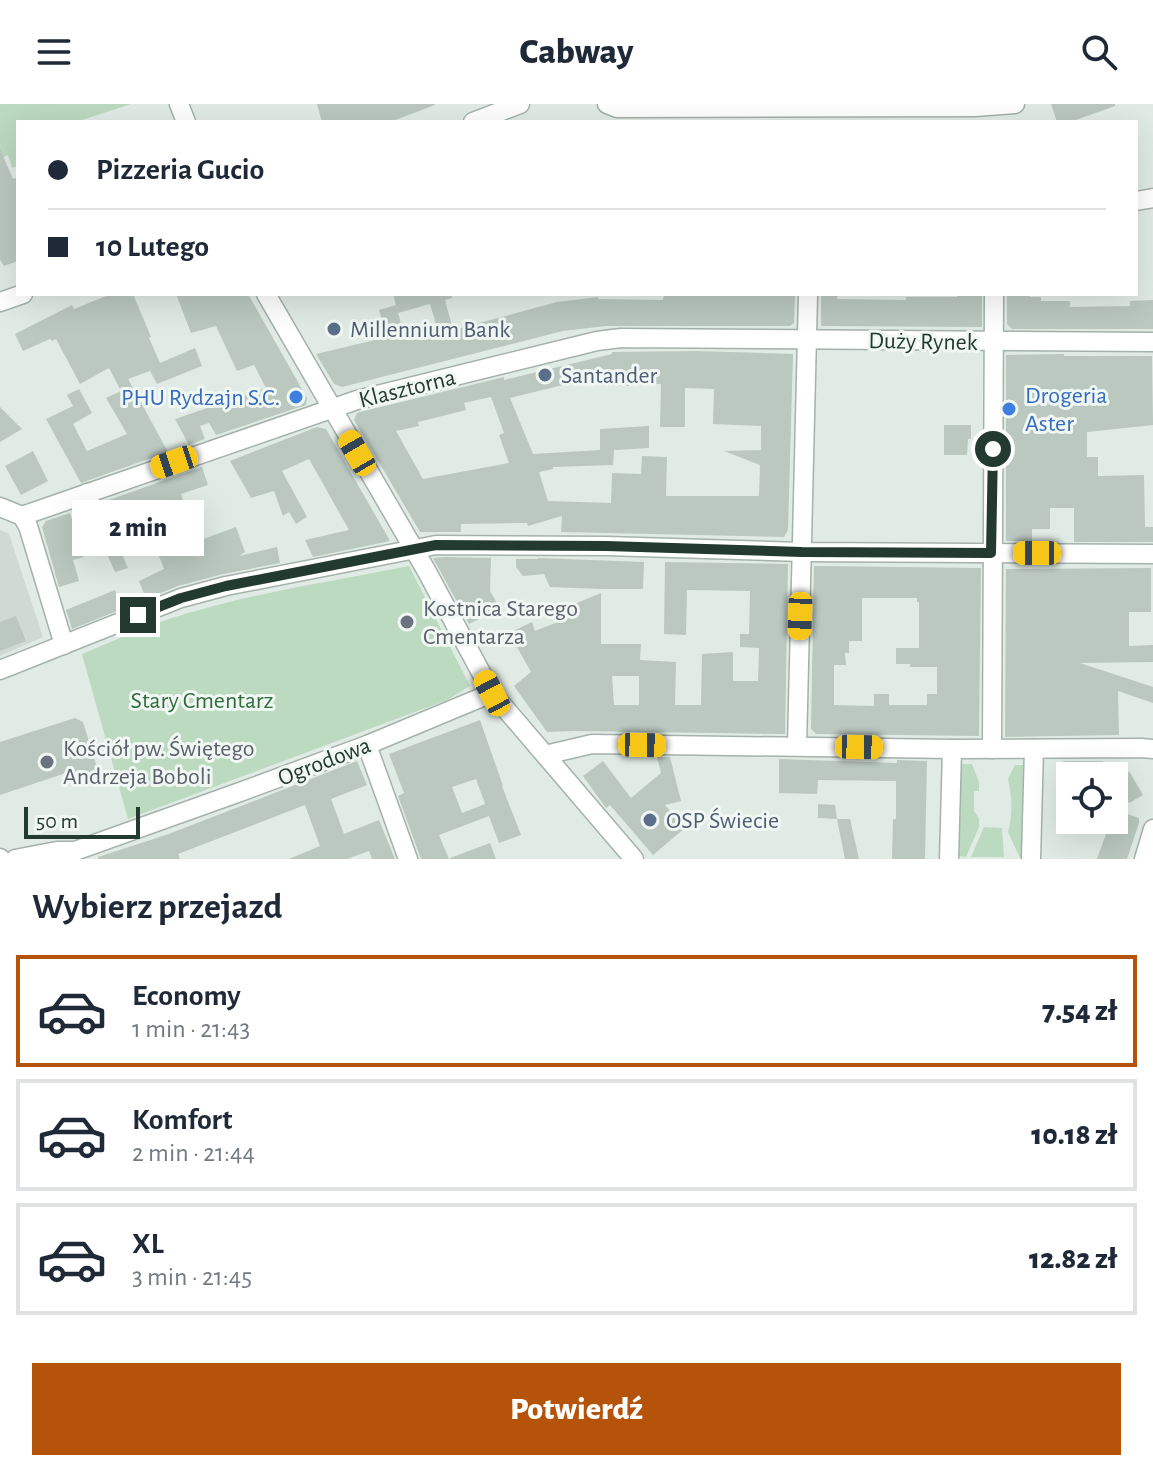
<!DOCTYPE html>
<html lang="pl">
<meta charset="utf-8">
<style>
body{margin:0;font-family:"Alegreya Sans",sans-serif;background:#f2f2f3;color:#1f2937;height:100vh;display:flex;flex-direction:column;font-size:30px;white-space:nowrap}
*{box-sizing:border-box;margin:0}
p{font-size:26px;color:#747a83}
.icon{flex:none;width:44px;height:44px;fill:none;stroke:currentColor;stroke-width:2;stroke-linecap:round;stroke-linejoin:round}
.map{position:relative;height:755px;overflow:hidden}
.drawer{display:flex;flex-direction:column;background:#fff;flex:1}
.drawer>*{flex:none}
.hud{position:absolute;left:16px;top:16px;width:1122px;height:176px;border-radius:0px;box-shadow:0 8px 32px #0002;display:grid;align-content:center;height:176px;padding:0 32px;background:#fff}
.tools{position:absolute;left:1056px;top:658px;display:grid;gap:16px}
.tools a{display:grid;place-items:center;width:72px;height:72px;border-radius:0px;background:#fff;box-shadow:0 8px 32px #0002;font-size:40px}
.scale{position:absolute;left:24px;bottom:20px;width:116px;box-sizing:border-box;padding-left:8px;border:4px solid #233a30;border-top:0;font-size:22px;line-height:28px;white-space:nowrap;color:#233a30;-webkit-text-stroke:6px #f1f7f3;paint-order:stroke}
.end{position:absolute;width:36px;height:36px;margin:-18px;border:10px solid #233a30;background:#fff;box-shadow:0 0 0 4px #fff}
.from{border-radius:50%}
.bubble{position:absolute;height:56px;border-radius:0px;background:#fff;box-shadow:0 8px 32px #0002;font-size:26px;font-weight:800;line-height:56px;text-align:center}
.car{position:absolute;width:24px;height:48px;margin:-24px -12px;border-radius:10px;box-shadow:0 0 6px 2px #0007;background:linear-gradient(#f5c518 24%,#345 0 40%,#f5c518 0 76%,#345 0 86%,#f5c518 0)}
.hud b{display:flex;align-items:center;gap:28px;height:76px;font-size:30px}
.hud b+b{border-top:2px solid #e0e1e3}
.hud i{width:20px;height:20px;background:#1f2937}
ul{padding:0;list-style:none}
li{display:flex;align-items:center;gap:24px;height:112px;margin:0 16px 12px;padding:0 16px;border:4px solid #e0e1e3;border-radius:0px}
li div{flex:1}
li b{display:block;font-size:30px}
li em{font-style:normal;font-weight:800}
li.active{border-color:#b45309}
li>.icon{width:72px;height:72px;stroke-width:1.5}
h2{padding:0 32px;font-size:36px;line-height:96px}
.cta{display:flex;gap:16px;margin-top:auto;padding:16px 32px}
.cta a{flex:1;height:92px;border-radius:0px;background:#b45309;color:#fff;font-size:32px;font-weight:800;line-height:92px;text-align:center}
header{display:flex;justify-content:space-between;align-items:center;height:104px;padding:0 32px;background:#fff;font-size:36px;font-weight:800}
.map>svg:first-child{display:block}
.built{fill:#d0dad4}
.green{fill:#bcdabf}
.building{fill:#bac8c0;fill-rule:evenodd}
.lines{fill:none;stroke-linecap:round;stroke-linejoin:round}
.minor-casing{stroke:#a4b2ab;stroke-width:21}
.minor{stroke:#fff;stroke-width:18}
.route{stroke:#233a30;stroke-width:10}
.service-dot{fill:#5c6f8a;stroke:#f1f7f3;stroke-width:3}
.shop-dot{fill:#3f7fe0;stroke:#f1f7f3;stroke-width:3}
.worship-dot{fill:#6b7280;stroke:#f1f7f3;stroke-width:3}
.labels{text-anchor:middle;stroke-width:6;stroke-linejoin:round;paint-order:stroke}
.service-label{font-size:24px;fill:#4e5e75;stroke:#f1f7f3;text-anchor:start}
.street-label{font-size:24px;fill:#233a30;stroke:#f1f7f3}
.shop-label{font-size:24px;fill:#366cbe;stroke:#f1f7f3;text-anchor:start}
.worship-label{font-size:24px;fill:#5b616d;stroke:#f1f7f3;text-anchor:start}
.park-label{font-size:24px;fill:#306d3d;stroke:#f1f7f3}
</style>
<header><svg class="icon" aria-label="menu" viewBox="0 0 24 24"><path d="M4 6h16M4 12h16M4 18h16"/></svg>Cabway<svg class="icon" aria-label="search" viewBox="0 0 24 24"><circle cx="10" cy="10" r="6"/><path d="M15 15l6 6"/></svg></header>
<div class="map">
<svg width="1153" height="755" viewBox="0 0 1153 755">
<rect width="100%" height="100%" fill="#e1ebe5"/>
<polygon class="built" points="0,426 9,430 43,533 0,552"/>
<g class="green">
<polygon points="0,0 131,0 76,18 18,18 18,62 12,64 8,51 0,55"/>
<path d="M409 462 470 582 447 596 128 715 82 550C116 536 150 520 185 510 258 488 334 477 409 462Z"/>
<polygon points="958,660 972,660 979,678 979,687 974,687 974,707 979,714 979,723 966,753 956,752"/>
<path d="M1015 661H1027L1025 754H1020L1008 728C1013 710 1012 693 1008 675Z"/>
<polygon points="984,723 1002,724 1004,753 971,753"/>
</g>
<g class="building">
<polygon points="317,0 435,0 435,1 390,18 322,18"/>
<polygon points="1051,0 1115,0 1115,2 1070,18 1057,18"/>
<polygon points="0,45 13,75 18,73 18,157 4,162 0,156"/>
<polygon points="111,190 133,190 151,233 149,234 160,259 195,244 202,262 157,280 150,267 128,275 168,348 81,379 46,315 73,302 67,291 79,285 92,309 73,320 87,347 127,330 106,294 121,287 109,264 80,280 56,235 52,237 50,235 23,247 15,230 72,201 74,205"/>
<polygon points="176,190 248,190 307,294 306,301 216,331 209,319 200,322 205,335 189,341 175,315 266,284 254,261 237,267 216,222 191,229"/>
<polygon points="393,190 452,190 452,194 445,196 453,226 557,198 598,193 598,195 663,196 664,190 742,190 742,192 772,192 772,190 795,190 794,219 790,222 606,222 563,227 342,283 334,280 316,250 387,233 379,206 396,201 405,235 438,227 430,200 398,209"/>
<polygon points="821,190 838,190 837,195 906,196 906,193 957,193 957,190 982,190 982,223 821,222"/>
<polygon points="1007,190 1030,190 1030,193 1041,193 1041,197 1070,197 1070,203 1130,202 1130,197 1153,196 1153,225 1012,225 1007,220"/>
<path d="M696 247 793 250 788 426 784 433 561 428 562 412 528 422 527 419 461 420V428H420L354 316 357 309 360 308 504 273V276L612 250V248ZM612 269V282H629V279L661 280 660 323H685V284L714 285 713 320 761 322V346L724 347 760 361 759 392H666L667 353 642 352 641 370 612 369 611 399 548 397 539 368 553 365V363L613 361 614 346 649 344V322L600 325V346L533 350 510 294ZM491 293 504 329 499 331 509 359 423 375 396 327 419 322 418 318 466 306 464 299Z"/>
<polygon points="1064,250 1064,252 1152,252 1153,321 1087,328 1087,353 1098,353 1098,372 1144,371 1145,423 1153,423 1153,438 1074,438 1074,404 1050,404 1050,425 1032,425 1032,437 1006,437 1006,251"/>
<polygon points="0,303 22,325 0,338"/>
<polygon points="944,321 971,321 971,335 968,335 967,351 944,351"/>
<polygon points="317,323 326,325 390,437 313,453 305,436 349,426 309,355 282,367 307,413 296,420 289,408 283,412 274,387 251,394 230,357"/>
<polygon points="33,347 48,377 21,391 5,362"/>
<polygon points="202,363 208,381 181,390 190,416 179,419 187,441 236,423 245,448 239,452 277,443 280,459 223,470 178,482 146,495 139,477 164,465 142,408 109,420 128,464 115,468 106,448 109,443 110,437 103,398"/>
<polygon points="70,409 84,453 73,456 79,477 59,483 42,423 46,417"/>
<polygon points="445,453 491,454 490,487 500,504 469,520 433,454"/>
<polygon points="538,454 644,458 643,485 601,485 550,483 544,470 523,472 516,463 516,455 538,455"/>
<path d="M665 458 788 460 785 630 574 627 547 628 514 582 531 568 509 529 532 518 535 527 563 516 560 506 601 489V540H641L640 556 676 558 675 601H701L702 550 733 548V577H758L759 544 740 543V530H749L750 487 687 486 686 531 664 530ZM612 572H639V601H614Z"/>
<path d="M814 462 981 464 979 632 816 630 811 625ZM862 494H917V498H919V544H896V560H910V563H937V590H927V601H889V590H874V602L834 601V561H846L845 549H849V537H862Z"/>
<polygon points="1151,464 1151,508 1129,508 1129,542 1153,541 1153,558 1080,559 1153,583 1153,599 1118,587 1119,631 1005,633 1006,465"/>
<polygon points="115,486 122,505 72,525 66,506"/>
<polygon points="16,512 26,537 0,547 0,518"/>
<polygon points="75,614 83,618 99,670 84,675 82,671 72,675 69,668 0,691 0,638"/>
<path d="M480 616 503 682H502L521 731 499 739 489 712 439 731 449 755H421L398 692 404 689 389 650ZM476 675 485 700 462 709 452 683Z"/>
<polygon points="657,653 670,653 681,697 665,701 685,724 653,751 610,701 606,704 583,672 603,657 631,694 661,669"/>
<polygon points="779,655 897,659 897,656 927,657 925,755 892,755 893,715 896,715 896,677 818,676 817,690 779,689"/>
<polygon points="357,657 367,681 331,695 344,730 379,716 395,755 372,755 369,747 347,755 289,755 320,742 305,701 178,750 180,755 98,755 98,753 166,731"/>
<polygon points="1064,657 1103,657 1103,672 1070,672 1070,700 1056,697 1056,663"/>
<polygon points="1129,667 1143,691 1129,699 1122,686"/>
<polygon points="818,700 835,701 837,715 850,715 859,755 845,755 837,715 818,714"/>
<polygon points="1115,706 1139,714 1139,719 1127,755 1097,755 1111,716 1114,716"/>
<polygon points="490,739 496,755 450,755 450,754"/>
</g>
<g class="lines">
<defs>
<g id="minor">
<polyline points="179,0 186,18"/>
<polyline points="607,0 617,4 975,3 1015,0"/>
<polyline points="473,18 520,0"/>
<polyline points="1136,97 1153,94"/>
<polyline points="266,190 426,466 492,589 634,755"/>
<polyline points="0,198 23,190"/>
<path d="M87 389C94 405 93 422 98 439"/>
<polyline points="0,403 22,412 28,422 64,541"/>
<polyline points="22,412 357,296 597,237 621,234 1153,238"/>
<polyline points="0,566 181,494 226,482 436,441 606,442 802,448 1153,450"/>
<polyline points="367,641 408,755"/>
<polyline points="797,642 808,190"/>
<polyline points="992,645 994,190"/>
<polyline points="545,651 592,640 952,645 1141,644 1153,645"/>
<polyline points="0,754 1,755"/>
<polyline points="15,755 57,747 75,747 240,688 367,641 492,589"/>
<polyline points="949,755 952,645"/>
<polyline points="1031,755 1034,645"/>
<polyline points="1144,755 1153,725"/>
</g>
</defs>
<use href="#minor" class="minor-casing"/>
<use href="#minor" class="minor"/>
</g>
<g class="lines">
<polyline class="route" points="138,511 181,494 226,482 436,441 606,442 802,448 991,449 993,345"/>
</g>
<g class="service-dot">
<circle cx="334" cy="225" r="8"/>
<circle cx="545" cy="271" r="8"/>
<circle cx="650" cy="716" r="8"/>
</g>
<g class="shop-dot">
<circle cx="296" cy="293" r="8"/>
<circle cx="1009" cy="305" r="8"/>
</g>
<g class="worship-dot">
<circle cx="407" cy="518" r="8"/>
<circle cx="47" cy="658" r="8"/>
</g>
<g class="labels">
<g class="service-label">
<text x="350" y="233">Millennium Bank</text>
<text x="561" y="279">Santander</text>
<text x="666" y="724">OSP Świecie</text>
</g>
<g class="street-label">
<text transform="translate(923 237) rotate(1)" y="8">Duży Rynek</text>
<text transform="translate(407 284) rotate(-14)" y="8">Klasztorna</text>
<text transform="translate(324 657) rotate(-21)" y="8">Ogrodowa</text>
</g>
<g class="shop-label">
<text x="1025" y="299">Drogeria<tspan x="1025" dy="28">Aster</tspan></text>
<text x="280" y="301" text-anchor="end">PHU Rydzajn S.C.</text>
</g>
<g class="worship-label">
<text x="423" y="512">Kostnica Starego<tspan x="423" dy="28">Cmentarza</tspan></text>
<text x="63" y="652">Kościół pw. Świętego<tspan x="63" dy="28">Andrzeja Boboli</tspan></text>
</g>
<g class="park-label">
<text x="202" y="604">Stary Cmentarz</text>
</g>
</g>
</svg>
<div class="tools">
<a><svg class="icon" aria-label="locate" viewBox="0 0 24 24"><circle cx="12" cy="12" r="6"/><path d="M12 2v4M12 18v4M2 12h4M18 12h4"/></svg></a>
</div>
<div class="scale">50 m</div>
<i class="end from" style="left:993px;top:345px"></i>
<i class="end" style="left:138px;top:511px"></i>
<div class="bubble" style="left:72px;top:396px;width:132px">2 min</div>
<i class="car" style="left:357px;top:349px;rotate:330deg"></i>
<i class="car" style="left:174px;top:358px;rotate:251deg"></i>
<i class="car" style="left:1037px;top:449px;rotate:270deg"></i>
<i class="car" style="left:800px;top:512px;rotate:182deg"></i>
<i class="car" style="left:492px;top:589px;rotate:332deg"></i>
<i class="car" style="left:642px;top:641px;rotate:91deg"></i>
<i class="car" style="left:859px;top:643px;rotate:91deg"></i>
<div class="hud">
<b><i class="from"></i>Pizzeria Gucio</b>
<b><i></i>10 Lutego</b>
</div>
</div>
<section class="drawer">
<h2>Wybierz przejazd</h2>
<ul>
<li class="active"><svg class="icon" aria-label="car" viewBox="0 0 24 24"><path d="M5 17H2v-5l4-1 3-4h7l3 4 3 1v5h-3M9 17h6M6 11h13"/><circle cx="7" cy="17" r="2"/><circle cx="17" cy="17" r="2"/></svg><div><b>Economy</b><p>1 min · 21:43</p></div><em>7.54 zł</em></li>
<li><svg class="icon" aria-label="car" viewBox="0 0 24 24"><path d="M5 17H2v-5l4-1 3-4h7l3 4 3 1v5h-3M9 17h6M6 11h13"/><circle cx="7" cy="17" r="2"/><circle cx="17" cy="17" r="2"/></svg><div><b>Komfort</b><p>2 min · 21:44</p></div><em>10.18 zł</em></li>
<li><svg class="icon" aria-label="car" viewBox="0 0 24 24"><path d="M5 17H2v-5l4-1 3-4h7l3 4 3 1v5h-3M9 17h6M6 11h13"/><circle cx="7" cy="17" r="2"/><circle cx="17" cy="17" r="2"/></svg><div><b>XL</b><p>3 min · 21:45</p></div><em>12.82 zł</em></li>
</ul>
<div class="cta"><a>Potwierdź</a></div>
</section>
